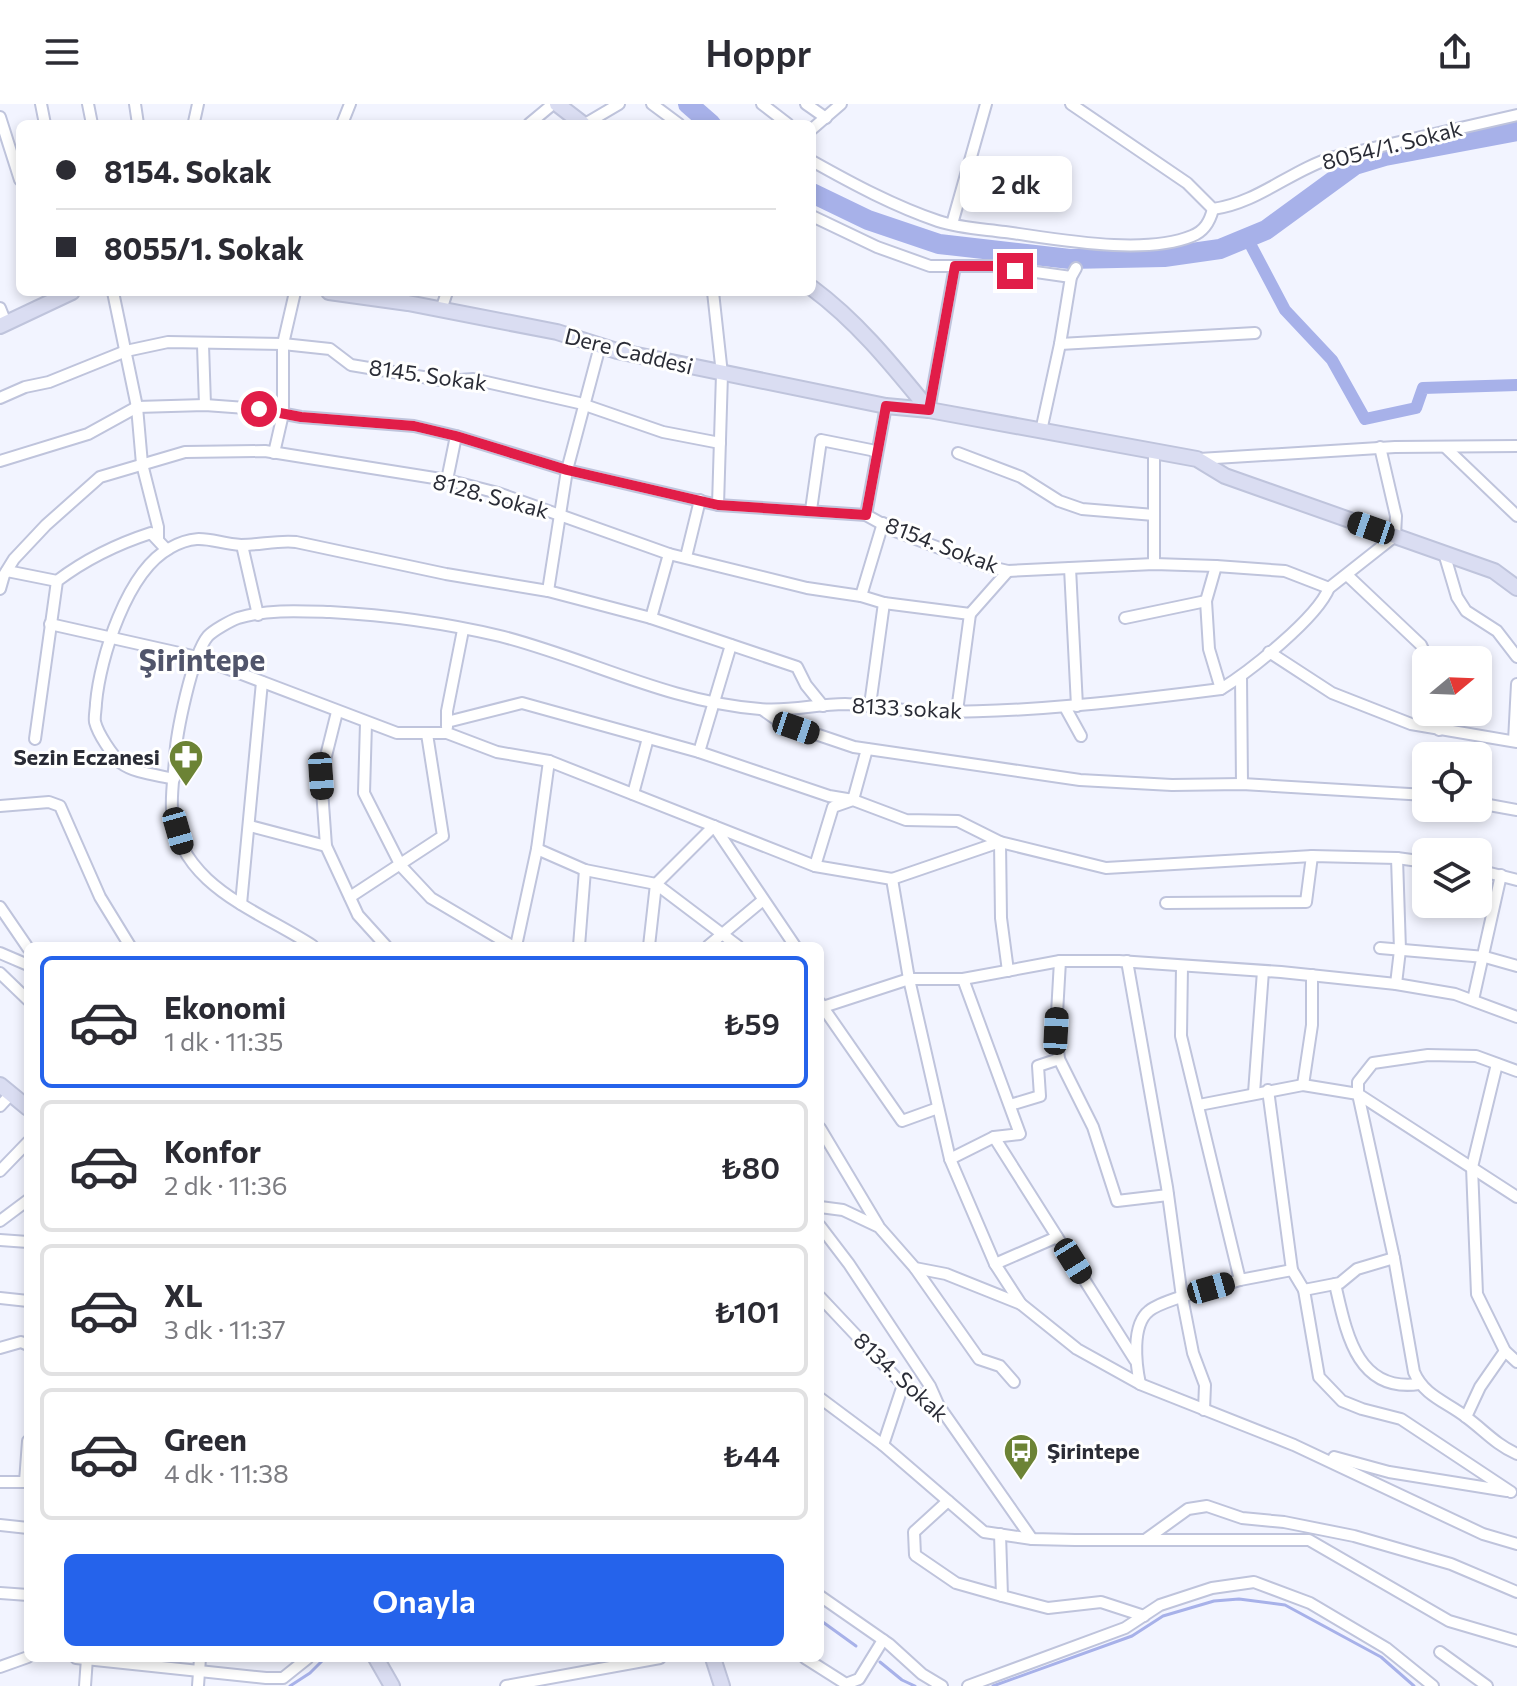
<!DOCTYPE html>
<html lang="tr">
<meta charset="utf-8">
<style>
body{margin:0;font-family:Commissioner,sans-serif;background:#f7f7f7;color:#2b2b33;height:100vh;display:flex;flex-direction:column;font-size:30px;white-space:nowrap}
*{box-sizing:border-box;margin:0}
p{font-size:26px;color:#7c7c81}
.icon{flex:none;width:44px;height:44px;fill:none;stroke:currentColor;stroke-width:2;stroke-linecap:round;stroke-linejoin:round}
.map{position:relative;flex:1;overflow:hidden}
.sheet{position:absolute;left:24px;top:838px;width:800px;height:720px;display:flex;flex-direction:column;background:#fff;border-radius:12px;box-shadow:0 4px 12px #0003}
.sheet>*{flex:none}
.hud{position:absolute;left:16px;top:16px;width:800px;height:176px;border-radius:12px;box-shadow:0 4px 12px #0003;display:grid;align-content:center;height:176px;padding:0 40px;background:#fff}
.needle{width:52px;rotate:71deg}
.controls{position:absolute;left:1412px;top:542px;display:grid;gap:16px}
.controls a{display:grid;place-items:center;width:80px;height:80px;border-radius:12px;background:#fff;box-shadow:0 4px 12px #0003;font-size:40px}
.end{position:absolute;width:36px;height:36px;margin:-18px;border:10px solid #e11d48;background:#fff;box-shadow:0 0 0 4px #fff}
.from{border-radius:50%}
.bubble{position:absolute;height:56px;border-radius:12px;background:#fff;box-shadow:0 4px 12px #0003;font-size:26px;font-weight:600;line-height:56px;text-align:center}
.car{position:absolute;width:24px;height:48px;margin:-24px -12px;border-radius:10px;box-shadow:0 0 6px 2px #0007;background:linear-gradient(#222 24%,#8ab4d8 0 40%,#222 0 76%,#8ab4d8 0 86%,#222 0)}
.hud b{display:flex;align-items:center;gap:28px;height:76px;font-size:30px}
.hud b+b{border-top:2px solid #e1e1e2}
.hud i{width:20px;height:20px;background:#2b2b33}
ul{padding:14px 0 0;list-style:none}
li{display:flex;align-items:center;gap:24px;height:132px;margin:0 16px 12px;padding:0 24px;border:4px solid #e1e1e2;border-radius:12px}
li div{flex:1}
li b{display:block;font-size:30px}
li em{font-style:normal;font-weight:600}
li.on{border-color:#2563eb}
li>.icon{width:72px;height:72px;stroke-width:1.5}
.button{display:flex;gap:16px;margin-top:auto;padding:16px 40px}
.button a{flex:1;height:92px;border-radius:12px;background:#2563eb;color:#fff;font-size:32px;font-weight:600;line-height:92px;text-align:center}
header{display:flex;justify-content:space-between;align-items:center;height:104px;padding:0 40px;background:#fff;font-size:36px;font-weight:600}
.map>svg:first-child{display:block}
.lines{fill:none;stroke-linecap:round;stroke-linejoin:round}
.stream{stroke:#a7b1e9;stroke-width:3}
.canal{stroke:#a7b1e9;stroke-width:12}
.river{stroke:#a7b1e9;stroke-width:20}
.street-casing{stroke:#bfc4dc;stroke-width:14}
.secondary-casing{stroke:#bfc4dc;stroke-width:18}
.street{stroke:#fff;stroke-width:10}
.secondary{stroke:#daddf2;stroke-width:14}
.route{stroke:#e11d48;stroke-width:10}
.labels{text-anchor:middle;stroke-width:6;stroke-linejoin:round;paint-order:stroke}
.street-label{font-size:22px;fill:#2a2c36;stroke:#fff}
.poi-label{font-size:22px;font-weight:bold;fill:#2a2c36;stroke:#fff;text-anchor:end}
.district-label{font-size:30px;font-weight:bold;fill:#51556b;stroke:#fff}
</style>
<header><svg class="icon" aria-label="menu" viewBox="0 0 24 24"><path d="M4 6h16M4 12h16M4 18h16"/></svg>Hoppr<svg class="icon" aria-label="share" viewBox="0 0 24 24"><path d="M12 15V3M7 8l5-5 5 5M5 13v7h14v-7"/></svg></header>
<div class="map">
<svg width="1517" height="1582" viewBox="0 0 1517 1582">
<rect width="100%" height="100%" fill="#f2f4ff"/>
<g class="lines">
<g class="stream">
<polyline points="820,1516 856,1542"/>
<polyline points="880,1558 902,1576 915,1582"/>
<polyline points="290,1582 310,1569 325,1554"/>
<polyline points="993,1582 1132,1532 1163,1512 1214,1497 1239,1495 1285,1501 1381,1553 1414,1582"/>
</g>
<polyline class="canal" points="1247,134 1285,206 1332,256 1365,315 1416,304 1423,284 1517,281"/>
<g class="river">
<polyline points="688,0 711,20"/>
<polyline points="812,89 868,116 939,140 1070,155 1164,153 1220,145 1266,126 1355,61 1385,52 1517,27"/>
</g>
<defs>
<g id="street">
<polyline points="41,0 45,20"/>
<polyline points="88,0 92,20"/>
<polyline points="135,0 138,20"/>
<polyline points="652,0 679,20"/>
<polyline points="762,0 788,20"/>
<polyline points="806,0 826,14"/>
<path d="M1071 0 1187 79 1213 105C1258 99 1291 66 1334 53L1517 11"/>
<polyline points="0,13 20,76"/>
<polyline points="194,18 198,0"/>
<polyline points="342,20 350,0"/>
<polyline points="529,20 553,0"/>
<polyline points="585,20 619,0"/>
<polyline points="812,25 841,0"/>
<path d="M812 57C853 80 894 102 938 117 959 124 983 125 1005 128 1057 135 1143 152 1192 132 1205 127 1210 117 1213 105"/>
<polyline points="812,112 877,143 930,162 993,162 1071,173"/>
<polyline points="952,120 986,0"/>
<polyline points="113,188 137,303 142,360 158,423 158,435"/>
<polyline points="713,188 722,270 718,401"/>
<polyline points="0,204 6,219"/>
<polyline points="441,206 447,188"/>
<polyline points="1060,240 1255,229"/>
<polyline points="203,241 205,301"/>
<polyline points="0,294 25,283 49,278 126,247 168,238 283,240 330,245 351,261 447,277 473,275 579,299 663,328 720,339"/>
<polyline points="929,306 955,162"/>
<polyline points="1041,327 1060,240 1071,173 1076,164"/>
<polyline points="1445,343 1517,412"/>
<polyline points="1154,347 1154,460"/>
<polyline points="274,349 283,310 283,240 295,188"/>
<polyline points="958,349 1021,373 1059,397 1082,405 1154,411"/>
<polyline points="1199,355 1395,343 1517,342"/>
<polyline points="0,357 88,330 137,303 205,301 259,305 301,313 414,322 456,332 567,366 718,401 866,411 895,427 986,462 1008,467 1154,460 1216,462 1285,467 1329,484"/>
<polyline points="447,376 456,332"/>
<polyline points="811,406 821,336 871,346 877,349"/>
<polyline points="866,411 886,302"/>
<polyline points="242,441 258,511"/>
<polyline points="1444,449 1457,493 1466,507 1497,527 1517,553"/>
<polyline points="686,453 700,396"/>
<polyline points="1216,462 1206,497 1209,545 1221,585"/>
<polyline points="1070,464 1077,602"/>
<polyline points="7,467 57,477"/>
<polyline points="1347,471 1421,541 1428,556"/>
<polyline points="0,485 4,471 14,455 46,421 100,373 185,348 265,347 447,376 498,389 669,450 807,484 861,492 884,499 970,510 1008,467"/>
<polyline points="548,487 567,366 600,242"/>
<polyline points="861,492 883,419"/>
<polyline points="651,514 669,450"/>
<polyline points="1125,514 1206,497"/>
<polyline points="50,520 197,553 397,629 447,629 497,648 549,657 815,762 892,775 1000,738 1106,764 1312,752 1397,754 1426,758"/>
<polyline points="1269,548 1332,589 1411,620 1517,638"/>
<polyline points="1241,572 1242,680"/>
<polyline points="870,601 884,499"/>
<polyline points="1065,603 1081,632"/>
<polyline points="763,606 780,618 854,643 1080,676 1172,681 1242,680 1426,691"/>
<polyline points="957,607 970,510"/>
<polyline points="337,608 321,672 326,742 358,811 386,842"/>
<polyline points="447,618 522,599 699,648 829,692 853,696 867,645"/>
<polyline points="366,619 364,689 401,762 431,794 512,842"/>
<polyline points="447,623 447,607 463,526"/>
<polyline points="1439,626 1441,608"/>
<path d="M35 635 57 477C86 455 117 440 151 429L166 445"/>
<polyline points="1514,637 1517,580"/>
<polyline points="699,648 731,541"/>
<path d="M174 675C158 671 134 669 121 659 112 651 98 630 95 618 94 613 96 605 96 599 100 554 127 467 170 444 200 427 212 439 241 441 260 441 278 436 296 438L446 470 548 487 651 514 797 563 806 581 823 602"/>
<polyline points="633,690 648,634"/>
<polyline points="1478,699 1517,706"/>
<polyline points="0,702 49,698 60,702 100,793 130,842"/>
<polyline points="250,722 326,742"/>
<polyline points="537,745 585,766 656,780 738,842"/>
<polyline points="815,762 833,703 853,696 906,716 958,717 1000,738 1001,814 1008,867"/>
<polyline points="1478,766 1517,776"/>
<polyline points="892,775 909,875 963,875 1060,857 1119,857 1281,868 1396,880 1455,890 1517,913"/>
<polyline points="350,793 443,732 427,630"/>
<polyline points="1166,799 1306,798 1312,752"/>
<polyline points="241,800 262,578"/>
<polyline points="0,803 28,844"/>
<path d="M313 842C258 806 178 782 172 705 171 689 174 671 175 655 176 630 192 551 208 532 214 526 230 517 238 514 268 505 300 507 330 508 386 511 445 519 500 532 587 554 668 598 760 605 788 608 817 600 845 600 876 601 906 608 937 608 1032 608 1127 597 1221 585 1250 567 1317 514 1329 484L1395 432 1396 412 1380 343"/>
<polyline points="516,842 537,745 549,657"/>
<polyline points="579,842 585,766"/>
<polyline points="649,842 656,780 714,722 795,842"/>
<polyline points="708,842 763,796"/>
<polyline points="1380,844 1485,853 1517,862"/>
<polyline points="0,849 28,861"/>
<polyline points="1060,857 1056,927 1059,955 1093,1023 1117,1097 1168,1091"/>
<polyline points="1127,857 1167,1083 1182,1193 1193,1249 1205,1281 1204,1306"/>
<path d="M1182 862 1181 932 1240 1176 1292 1166 1304 1186 1340 1179 1357 1165 1394 1154 1414 1268C1424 1292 1447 1298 1466 1313 1485 1327 1495 1340 1517 1350"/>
<polyline points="0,869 28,896"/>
<polyline points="1396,880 1400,846 1397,754"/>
<polyline points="1473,896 1501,771"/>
<polyline points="820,899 902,1017 938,1004"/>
<polyline points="820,904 909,875 950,1055 995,1160 1021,1200 1077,1245 1140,1280 1294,1341 1483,1430 1517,1440"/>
<polyline points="1497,960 1472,1063 1477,1190 1505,1247 1517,1258"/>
<polyline points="1303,981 1312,921 1312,871"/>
<polyline points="1268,986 1292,1166"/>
<polyline points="1254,989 1263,867"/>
<polyline points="1010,1001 1040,992 1038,962 1059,955"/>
<polyline points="1199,1001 1303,981 1358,990 1517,1093"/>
<polyline points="0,1002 11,990"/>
<polyline points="820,1024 878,1121"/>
<polyline points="994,1033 1135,1256"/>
<polyline points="950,1055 994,1033 1020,1030 963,875"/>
<polyline points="0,1067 28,1038"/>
<polyline points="820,1103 843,1106 879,1123 915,1164 946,1170 1021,1200"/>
<polyline points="0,1117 28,1096"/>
<polyline points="820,1122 849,1160 930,1282 938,1300"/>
<polyline points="0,1136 28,1138"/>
<polyline points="1394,1154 1358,990 1358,978 1373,959 1428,951 1476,952 1517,967"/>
<polyline points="995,1160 1057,1133"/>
<polyline points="915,1164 979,1255 1000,1262 1014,1278"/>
<path d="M1335 1180C1346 1227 1356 1289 1419 1280"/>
<polyline points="1304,1186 1319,1273 1342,1297 1362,1305 1401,1315 1511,1388"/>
<polyline points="820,1193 903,1281 939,1302 1032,1435"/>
<polyline points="0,1194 28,1197"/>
<polyline points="0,1244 21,1238 28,1241"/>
<path d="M1140 1280C1136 1261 1131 1221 1149 1207 1163 1195 1220 1182 1240 1176"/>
<polyline points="820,1294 883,1341 984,1428 1032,1435 1075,1436 1309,1436 1449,1517 1517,1537"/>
<polyline points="1466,1313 1480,1283 1505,1247"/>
<polyline points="883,1341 903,1281"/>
<polyline points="1334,1353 1389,1368 1507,1387"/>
<polyline points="0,1378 28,1378"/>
<polyline points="25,1378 28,1337"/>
<polyline points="948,1397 914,1428 915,1451 956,1479 1002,1492 1048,1504 1101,1498 1144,1512"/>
<polyline points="0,1421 28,1424"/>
<polyline points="1000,1430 1002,1492"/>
<polyline points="1145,1436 1188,1405 1207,1402 1242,1414 1284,1418 1354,1432 1451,1460 1517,1488"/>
<polyline points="0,1489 28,1491"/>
<polyline points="820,1492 889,1540 922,1570 942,1582"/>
<polyline points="1440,1548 1487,1582"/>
<polyline points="76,1554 266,1574 283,1574 308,1554"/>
<polyline points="805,1554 846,1580 859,1575 883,1536"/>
<polyline points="0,1563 28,1553"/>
<polyline points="85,1582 87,1554"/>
<polyline points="198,1582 200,1554"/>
<polyline points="506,1582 660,1554"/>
<polyline points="968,1582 1125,1524 1160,1501 1212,1484 1254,1478 1310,1499 1386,1544 1433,1582"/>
</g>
<g id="secondary">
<polyline points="557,0 583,20"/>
<path d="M812 184C858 218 893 262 929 306"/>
<polyline points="329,188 408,199 557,228 617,247 886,302 929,306 1197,355 1225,372 1494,467 1517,484"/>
<polyline points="0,222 72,188"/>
<polyline points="0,981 28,1004"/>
<polyline points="376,1554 392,1582"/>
<polyline points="713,1554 722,1582"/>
</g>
</defs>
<use href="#street" class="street-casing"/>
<use href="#secondary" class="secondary-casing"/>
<use href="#street" class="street"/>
<use href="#secondary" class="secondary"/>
</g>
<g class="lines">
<polyline class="route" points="259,305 301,313 414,322 456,332 567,366 718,401 866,411 886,302 929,306 955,162 993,162 1015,167"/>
</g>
<defs>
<symbol id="pharmacy-pin" viewBox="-11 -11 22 30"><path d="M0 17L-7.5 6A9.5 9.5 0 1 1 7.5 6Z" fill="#6c8335" stroke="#fff"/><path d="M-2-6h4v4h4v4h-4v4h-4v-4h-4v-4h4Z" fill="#fff"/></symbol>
<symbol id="bus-pin" viewBox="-11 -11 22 30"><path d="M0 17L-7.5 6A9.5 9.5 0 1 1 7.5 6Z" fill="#6c8335" stroke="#fff"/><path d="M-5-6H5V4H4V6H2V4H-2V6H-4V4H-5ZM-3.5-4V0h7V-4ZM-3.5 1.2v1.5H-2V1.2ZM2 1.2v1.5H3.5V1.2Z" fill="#fff"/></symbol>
</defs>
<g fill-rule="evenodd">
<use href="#pharmacy-pin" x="166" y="633" width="40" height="54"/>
<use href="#bus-pin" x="1001" y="1327" width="40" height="54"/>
</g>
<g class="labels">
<g class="street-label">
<text transform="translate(1392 41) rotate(-14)" y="8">8054/1. Sokak</text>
<text transform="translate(629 247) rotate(14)" y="8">Dere Caddesi</text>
<text transform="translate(428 271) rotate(8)" y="8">8145. Sokak</text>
<text transform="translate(491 392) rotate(15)" y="8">8128. Sokak</text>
<text transform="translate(942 441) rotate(21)" y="8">8154. Sokak</text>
<text transform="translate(907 604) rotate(3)" y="8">8133 sokak</text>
<text transform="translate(901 1273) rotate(43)" y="8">8134. Sokak</text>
</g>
<g class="poi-label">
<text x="160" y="661">Sezin Eczanesi</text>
<text x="1047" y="1355" text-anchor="start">Şirintepe</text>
</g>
<g class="district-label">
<text x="202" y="567">Şirintepe</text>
</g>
</g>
</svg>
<div class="controls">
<a><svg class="needle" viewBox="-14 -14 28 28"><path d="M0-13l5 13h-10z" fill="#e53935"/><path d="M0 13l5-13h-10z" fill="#7c7c81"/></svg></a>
<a><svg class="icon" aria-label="locate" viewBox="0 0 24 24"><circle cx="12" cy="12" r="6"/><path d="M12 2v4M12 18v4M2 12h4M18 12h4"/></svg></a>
<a><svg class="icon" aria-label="layers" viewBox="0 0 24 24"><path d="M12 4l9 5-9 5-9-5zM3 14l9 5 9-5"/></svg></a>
</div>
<i class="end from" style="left:259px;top:305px"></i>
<i class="end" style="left:1015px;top:167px"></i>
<div class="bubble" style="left:960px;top:52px;width:112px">2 dk</div>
<i class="car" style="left:1371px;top:424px;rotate:289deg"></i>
<i class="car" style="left:796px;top:624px;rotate:109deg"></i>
<i class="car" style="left:321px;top:672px;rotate:176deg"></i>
<i class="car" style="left:178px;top:727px;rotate:164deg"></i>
<i class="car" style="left:1056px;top:927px;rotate:3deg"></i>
<i class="car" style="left:1073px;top:1157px;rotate:148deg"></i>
<i class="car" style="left:1211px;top:1184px;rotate:74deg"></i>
<div class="hud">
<b><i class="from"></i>8154. Sokak</b>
<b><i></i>8055/1. Sokak</b>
</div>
<section class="sheet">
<ul>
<li class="on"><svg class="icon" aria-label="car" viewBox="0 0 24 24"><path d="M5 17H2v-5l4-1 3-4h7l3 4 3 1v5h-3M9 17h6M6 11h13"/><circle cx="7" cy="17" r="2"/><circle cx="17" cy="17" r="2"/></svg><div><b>Ekonomi</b><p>1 dk · 11:35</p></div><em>₺59</em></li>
<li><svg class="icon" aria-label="car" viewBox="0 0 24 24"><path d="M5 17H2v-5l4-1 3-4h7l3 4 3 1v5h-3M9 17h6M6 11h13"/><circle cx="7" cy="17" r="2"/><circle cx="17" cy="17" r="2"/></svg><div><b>Konfor</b><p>2 dk · 11:36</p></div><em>₺80</em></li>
<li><svg class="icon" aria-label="car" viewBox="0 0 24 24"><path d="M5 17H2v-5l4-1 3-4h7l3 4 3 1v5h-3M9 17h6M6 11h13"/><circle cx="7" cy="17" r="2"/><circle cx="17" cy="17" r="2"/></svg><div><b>XL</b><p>3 dk · 11:37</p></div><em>₺101</em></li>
<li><svg class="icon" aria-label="car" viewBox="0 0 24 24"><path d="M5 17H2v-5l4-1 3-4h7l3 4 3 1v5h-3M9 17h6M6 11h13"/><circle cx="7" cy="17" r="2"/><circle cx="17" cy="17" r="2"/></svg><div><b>Green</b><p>4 dk · 11:38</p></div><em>₺44</em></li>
</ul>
<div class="button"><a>Onayla</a></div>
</section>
</div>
